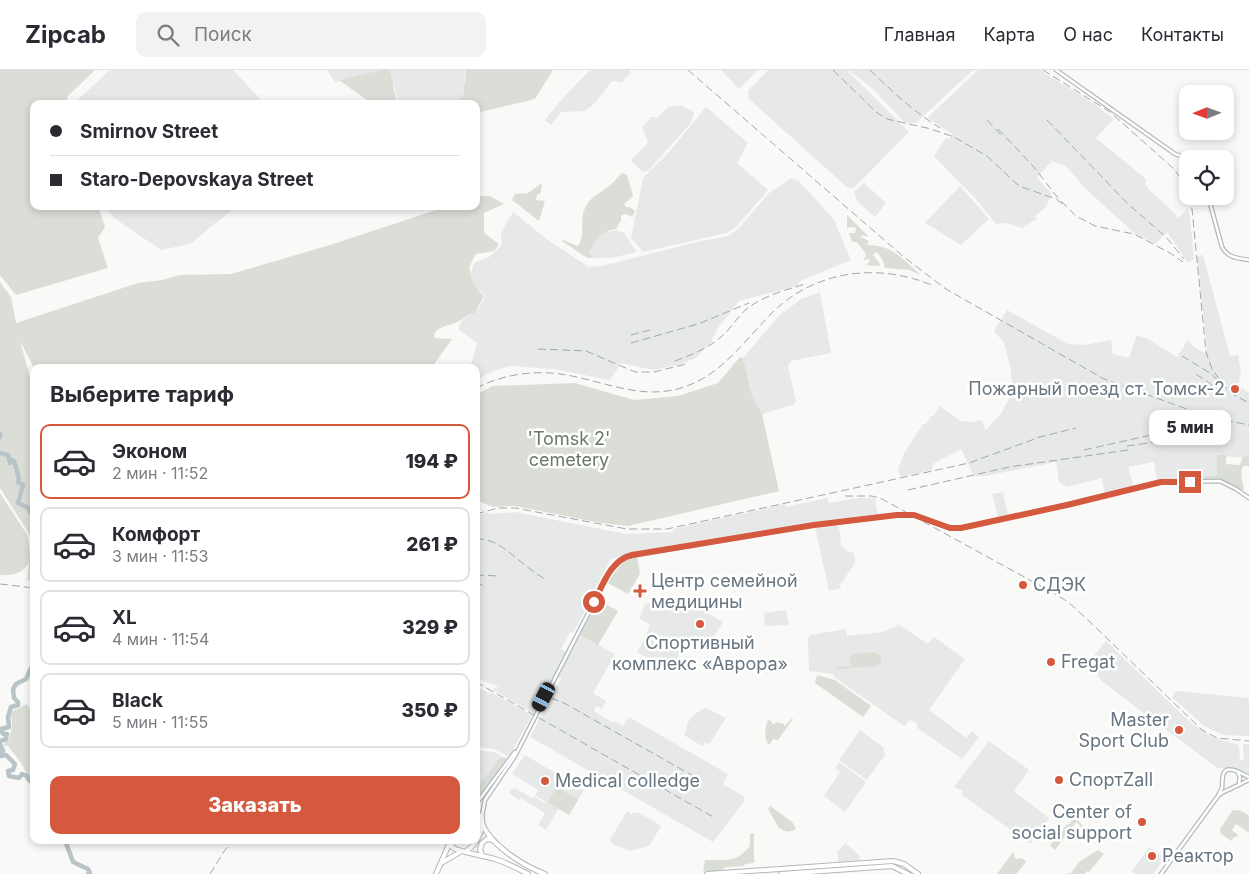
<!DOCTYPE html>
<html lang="ru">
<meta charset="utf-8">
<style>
body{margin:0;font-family:Inter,sans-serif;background:#f2f2f3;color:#2b2b33;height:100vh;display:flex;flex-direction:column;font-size:19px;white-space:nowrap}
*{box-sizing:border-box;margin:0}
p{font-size:16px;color:#7c7c81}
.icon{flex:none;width:28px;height:28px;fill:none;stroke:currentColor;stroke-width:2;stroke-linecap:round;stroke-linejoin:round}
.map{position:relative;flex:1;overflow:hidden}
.drawer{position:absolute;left:30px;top:294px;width:450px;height:480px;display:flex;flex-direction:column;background:#fff;border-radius:10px;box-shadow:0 2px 8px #0003}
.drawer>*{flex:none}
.hud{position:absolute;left:30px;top:30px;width:450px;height:110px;border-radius:10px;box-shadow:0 2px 8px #0003;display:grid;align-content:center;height:110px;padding:0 20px;background:#fff}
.needle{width:32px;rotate:269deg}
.tools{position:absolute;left:1179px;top:15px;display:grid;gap:10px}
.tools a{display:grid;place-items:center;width:55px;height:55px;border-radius:10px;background:#fff;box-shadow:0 2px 8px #0003;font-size:25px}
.end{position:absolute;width:22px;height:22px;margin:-11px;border:6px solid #d4593e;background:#fff;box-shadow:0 0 0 2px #fff}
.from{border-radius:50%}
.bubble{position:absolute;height:35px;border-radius:10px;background:#fff;box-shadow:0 2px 8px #0003;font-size:16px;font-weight:800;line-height:35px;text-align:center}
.car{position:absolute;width:15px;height:30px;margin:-15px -8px;border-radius:6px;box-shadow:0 0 4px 1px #0007;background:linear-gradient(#222 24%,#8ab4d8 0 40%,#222 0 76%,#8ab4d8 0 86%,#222 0)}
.hud b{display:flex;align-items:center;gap:18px;height:48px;font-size:19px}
.hud b+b{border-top:1px solid #e1e1e2}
.hud i{width:12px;height:12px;background:#2b2b33}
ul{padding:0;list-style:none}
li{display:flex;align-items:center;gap:15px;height:75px;margin:0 10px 8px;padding:0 10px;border:2px solid #e1e1e2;border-radius:10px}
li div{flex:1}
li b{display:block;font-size:19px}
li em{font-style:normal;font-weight:800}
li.selected{border-color:#d4593e}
li>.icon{width:45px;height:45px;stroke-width:1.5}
h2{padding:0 20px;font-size:22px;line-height:60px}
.primary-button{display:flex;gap:10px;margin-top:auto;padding:10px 20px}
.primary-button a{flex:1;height:58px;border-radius:10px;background:#d4593e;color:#fff;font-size:20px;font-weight:800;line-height:58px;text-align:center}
header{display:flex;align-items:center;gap:30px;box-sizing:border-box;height:70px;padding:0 25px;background:#fff;border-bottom:1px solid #e1e1e2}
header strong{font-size:24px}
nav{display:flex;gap:28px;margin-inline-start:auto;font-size:18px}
.search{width:350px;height:45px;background:#f2f2f3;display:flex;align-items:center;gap:12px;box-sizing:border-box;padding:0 18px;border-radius:10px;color:#7c7c81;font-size:19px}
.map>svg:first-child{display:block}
.built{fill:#e7e8e8}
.green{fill:#daded7}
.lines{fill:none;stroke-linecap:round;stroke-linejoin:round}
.river{stroke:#b8c4c7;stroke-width:4.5}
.secondary-casing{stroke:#b4babe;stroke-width:5}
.primary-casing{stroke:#b3b8bc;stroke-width:6}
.secondary{stroke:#fff;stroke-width:2.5}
.primary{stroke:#fff;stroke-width:4}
.rail{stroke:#a2a8ad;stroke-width:1;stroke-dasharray:8 4;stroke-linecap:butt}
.route{stroke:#d4593e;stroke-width:6}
.poi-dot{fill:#d4593e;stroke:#fff;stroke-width:2}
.labels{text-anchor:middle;stroke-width:5;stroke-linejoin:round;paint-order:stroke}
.poi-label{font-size:18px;fill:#677680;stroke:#fff;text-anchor:start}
.park-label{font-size:18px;fill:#6a7866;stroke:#fff}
</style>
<header>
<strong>Zipcab</strong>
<div class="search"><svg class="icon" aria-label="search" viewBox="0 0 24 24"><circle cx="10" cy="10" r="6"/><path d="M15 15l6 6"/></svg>Поиск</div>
<nav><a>Главная</a><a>Карта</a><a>О нас</a><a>Контакты</a></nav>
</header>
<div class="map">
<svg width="1249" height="804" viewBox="0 0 1249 804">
<rect width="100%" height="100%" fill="#f9f9f8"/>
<g class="built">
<polygon points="110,0 233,0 265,34 73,34"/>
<polygon points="327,0 384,0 335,12"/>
<polygon points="387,0 465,0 463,27 448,34 398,34 395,18"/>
<polygon points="590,0 629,0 631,2 622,12 612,11 595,33 585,41 561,42 551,55 545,50 562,29"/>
<polygon points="721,0 758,0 739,19"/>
<polygon points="768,0 847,0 909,62 862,110 853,118 848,118 749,29 748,21"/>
<polygon points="848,0 973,0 916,53 905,53 871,17"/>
<polygon points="978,0 1040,0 1095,34 1114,49 1096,68 1147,110 1145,113 1148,119 1170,139 1178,148 1186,141 1186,138 1188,141 1190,146 1194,189 1188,193 1167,162 1155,174 1134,163 1086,119 1066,96 1052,91 1037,108 1052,124 1046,137 1035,146 1037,149 1022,158 1007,153 996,154 975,128 934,86 946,68 949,69 952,64 927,48"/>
<polygon points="681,35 694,42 691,53 648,101 643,102 631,91 648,72 642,58 651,47 658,47 668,37"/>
<polygon points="706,37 748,73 737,93 768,120 736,157 727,163 643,182 631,168 643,108 668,83"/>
<polygon points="792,108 799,111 834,150 851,190 800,211 797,216 739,231 718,258 711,272 696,288 678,295 653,300 621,293 610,310 553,299 510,296 496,300 476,310 476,298 468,297 472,292 477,273 458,259 463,249 479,238 485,226 471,213 468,204 471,202 474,193 489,187 502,175 501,163 513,142 548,170 589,197 602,196 697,172 728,166 738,159 770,122"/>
<polygon points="864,113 886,133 875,147 857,131 854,122"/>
<polygon points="960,116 989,149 961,175 925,153"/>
<polygon points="105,136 237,136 190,174 161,180 114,148"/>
<polygon points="617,160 624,163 637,182 611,188 587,188 583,183 597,164"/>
<polygon points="1203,185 1230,286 1238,285 1241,303 1238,315 1249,323 1249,388 1220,386 1219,410 1157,412 1154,392 1128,397 1134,418 1105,424 1102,408 1067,417 1059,412 1056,392 985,406 974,406 961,379 933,394 932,400 900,407 898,399 904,384 923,354 926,354 931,346 933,346 940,336 961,351 972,352 981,350 986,360 1000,345 1008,331 1012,316 1011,300 1004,273 994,261 1007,240 1068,274 1085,275 1111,270 1113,284 1129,288 1137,265 1148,269 1177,287 1188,270 1195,278 1205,283 1207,281 1197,186"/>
<polygon points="820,222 831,283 791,291 788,296 796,331 793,335 762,344 752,326 743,288 780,245 801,229"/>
<polygon points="1003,422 1008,445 998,447 992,424"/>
<polygon points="827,428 829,433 858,428 875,428 878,445 674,476 637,482 611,489 593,522 594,524 573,563 570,562 561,579 566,582 562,592 533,643 493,620 495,618 499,617 476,608 476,445 489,442 489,444 515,442 626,464 673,462 673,459 785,434 786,437"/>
<polygon points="837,454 840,462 841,476 847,481 854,483 855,493 840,515 841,518 829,521 815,457"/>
<polygon points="679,527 723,552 707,578 694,571 686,573 677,568 644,570 650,555 639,548 645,534"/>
<polygon points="786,540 789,555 765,556 764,543"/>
<polygon points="898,554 928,574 934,567 965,589 929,640 966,668 972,661 979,667 962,689 916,657 918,654 910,650 904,656 834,607 833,604 809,601 808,568 811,565 846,559 847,566 883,562 895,557"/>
<polygon points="580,565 615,584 593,623 606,631 602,639 596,636 594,641 613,653 614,651 623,656 629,647 728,704 723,714 743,726 745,730 713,772 530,667 561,609 557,607"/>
<polygon points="677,569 686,574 670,600 637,582 643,571"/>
<polygon points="1106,571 1191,653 1212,667 1239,675 1240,691 1244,689 1243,674 1249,674 1249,705 1234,698 1218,698 1142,642 1101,610 1097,604 1092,588"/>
<polygon points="476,616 490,624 491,622 532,645 509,687 494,679 476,677"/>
<polygon points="1176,621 1249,628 1249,666 1223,665 1204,656 1172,627"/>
<polygon points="705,638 726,648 709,674 705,672 702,676 684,665 687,658 687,654 693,645"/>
<polygon points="860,660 883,677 885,685 867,710 839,690"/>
<polygon points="989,671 1029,700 1014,721 1049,748 1030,774 961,724 963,721 954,717"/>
<polygon points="476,680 494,682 507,689 476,730"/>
<polygon points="525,685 584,720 569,745 558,739 546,760 538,755 545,743 521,728 519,730 509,723 512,718 514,720 515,718 532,728 534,726 545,734 546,732 535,725 538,720 512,704"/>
<polygon points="839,692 866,712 845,742 824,726 839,704 840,701 835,698"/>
<polygon points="627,741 631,744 638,742 661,756 649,776 629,781 613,774 610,770"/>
<polygon points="845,773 859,785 860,790 838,792 838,785 837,783"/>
<polygon points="1149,777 1165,788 1153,804 1136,804 1132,801"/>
</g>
<g class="green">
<polygon points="0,0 95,0 68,26 65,34 34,34 34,136 98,136 105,157 98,168 108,198 16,225 0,205"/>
<polygon points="382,0 390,0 397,34 371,33 339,10"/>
<polygon points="466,0 553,0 535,29 476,43 476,34 449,34 463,27"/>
<path d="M622 103 627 105 633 126 624 134 626 137H630L635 141 632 147 626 144 621 146V150L616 159C601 161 595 170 589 183L593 187 594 186 593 188 584 186 562 171 563 170 578 176C586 165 579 150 585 138 590 127 600 123 608 117 613 113 618 107 622 103Z"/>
<polygon points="542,113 541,123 537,125 536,130 545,131 539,151 512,130 515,124 528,123"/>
<path d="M476 126H490L504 134 484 143V163L499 174 494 181 476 184C474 188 471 192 470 196 468 206 476 220 484 226L475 243C467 243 464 249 457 252 448 256 443 255 435 262L434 268 452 269 432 297 34 298 20 271 34 321V512L27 510 29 493C24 503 11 506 0 505V423L28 466 30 484 33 470 0 418V212L11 227 16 253 138 213 162 210 180 205 231 204 330 175 448 136H476Z"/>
<path d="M847 145 869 167 862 165 861 167 869 171 867 175C893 175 902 189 921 205L909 200 885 198 883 191 878 183 875 182 873 185 880 194V196L866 195 870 191 869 189 862 190 865 188 866 184 857 172H852L849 163H855L856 158 851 157 847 158Z"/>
<polygon points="740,287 743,288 752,326 762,344 779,421 628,456 601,453 515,436 493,437 476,430 476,325 492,316 575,313 634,330 678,326 718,313"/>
<path d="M1217 385H1226V394L1240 395 1243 386 1249 387V396H1243C1240 403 1242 411 1244 419L1242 421C1229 412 1219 410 1204 410L1205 406H1215L1217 405Z"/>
<path d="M633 487H637L640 504 628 524 608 513C615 501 620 493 633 487Z"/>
<polygon points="598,530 618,541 598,575 580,565"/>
<polygon points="875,582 881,587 881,591 878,596 838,599 837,597 851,596 849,589 854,584"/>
<polygon points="817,605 835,610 871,636 863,647 815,613"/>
<path d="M27 634 34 647V707L27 706C24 694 16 687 8 676H4L5 671 9 670 12 656 11 642Z"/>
<path d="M792 648 793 649 778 670 773 669 770 674H768C764 668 765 656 768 650L771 651 773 654H775L776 652 784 654 785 656Z"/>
<polygon points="503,687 507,689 476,730 476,719 499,689"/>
<polygon points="557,717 578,730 569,745 548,732"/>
<polygon points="770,736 792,752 796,758 794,761 789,761 787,762 779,758 768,739"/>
<polygon points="1233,740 1242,741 1249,746 1249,763 1236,754 1232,760 1239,766 1234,767 1231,771 1220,763 1220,759"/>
<polygon points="1075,746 1089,764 1087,765 1079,759 1081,756 1076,752 1069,762 1074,766 1072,769 1066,765 1055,780 1050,776 1060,760 1062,761 1067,754 1069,755"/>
<path d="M754 763V793L745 794 744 796 726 797 721 801H703L705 790C725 790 737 793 750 776V764Z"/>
<polygon points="1098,780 1104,784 1089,802 1087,801 1084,804 1065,804 1071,803 1079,792"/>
<polygon points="1013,782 1015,784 1014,787 1017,789 1021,788 1026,791 1026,792 1016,804 997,804"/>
</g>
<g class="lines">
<g class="river">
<polyline points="0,364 0,367"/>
<polyline points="0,383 8,385 10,393 12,390 14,391 19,408 18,412 23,415 18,433 29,438 30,442 34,442"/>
<polyline points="0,671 6,669 7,664 3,664 1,659 9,657 8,647 11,637 18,635 18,632 14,628 13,619 16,614 26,609 30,600 34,595"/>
<polyline points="0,674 3,681 0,682"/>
<polyline points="0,686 6,685 15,694 13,700 8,701 9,706 19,708 22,704 27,706 28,709 31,712 34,710"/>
<polyline points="65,770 73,792 88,799 90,803 88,804"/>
</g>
<defs>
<g id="secondary">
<polyline points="1056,0 1175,84 1190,89"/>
<path d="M1208 126 1222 177C1228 188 1237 188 1249 190"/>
<polyline points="1238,703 1240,707 1239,713"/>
<path d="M1219 725C1224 721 1229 720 1234 717 1240 715 1243 712 1249 710"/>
<polyline points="476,734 515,682"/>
<polyline points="482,746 485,730 515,686 611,499 624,487 814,455 897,445 914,445 947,457 961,458 1057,437 1161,412 1220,411 1236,419 1249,428"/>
<path d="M1161 804 1218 726C1219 724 1221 720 1222 718 1223 711 1220 697 1233 700 1239 701 1243 705 1249 707"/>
</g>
<g id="primary">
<path d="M482 753C490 775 524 796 545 804"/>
<path d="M451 770 452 777C458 782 485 786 495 789 507 793 517 798 528 804"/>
<path d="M466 781C478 774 483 760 482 748L476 742"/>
<polyline points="482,785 480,779 482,773 487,769 493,770"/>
<polyline points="443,792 460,782"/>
<polyline points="436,804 450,772"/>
<polyline points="707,804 893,791 904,794 918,804"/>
<polyline points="781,804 892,796 908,804"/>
</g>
</defs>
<use href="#secondary" class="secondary-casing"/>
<use href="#primary" class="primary-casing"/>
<use href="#secondary" class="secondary"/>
<use href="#primary" class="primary"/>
<g class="rail">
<polyline points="688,0 905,188 946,219 1104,309 1209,347 1249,355"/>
<polyline points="833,0 876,42 887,49 931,59 954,67 987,86 1019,116 1056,129 1064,135"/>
<path d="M870 0C892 21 914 42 940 58"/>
<polyline points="1043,0 1110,42 1173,98 1180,107 1188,123"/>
<polyline points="987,50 1001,65"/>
<polyline points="1047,50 1128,134 1166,167 1184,189"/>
<polyline points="998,59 1033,96 1058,128 1076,146 1095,156 1134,164 1170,183 1183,192"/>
<polyline points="1188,126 1192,139 1206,282 1212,299 1224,316"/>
<polyline points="631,265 650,260"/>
<polyline points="631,273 698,254 749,233"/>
<polyline points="538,279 586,281 635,302 654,302 686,294"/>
<polyline points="1182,286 1210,303 1234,325 1249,333"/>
<path d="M675 291C691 285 709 278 722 266 732 258 738 245 748 238 765 225 786 220 805 214"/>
<polyline points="1196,304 1225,324"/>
<path d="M476 318C506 303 540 299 572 306 611 314 647 331 687 316 725 302 747 267 775 240 819 199 881 193 934 216"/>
<polyline points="1127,376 1155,372"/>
<polyline points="1084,380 1156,364"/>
<polyline points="908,420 1009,397 1128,380"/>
<polyline points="845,426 872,426 882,429 1057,525 1068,532 1087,549 1202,660 1217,668 1249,671"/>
<polyline points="476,444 498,438 515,438 627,459 667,459 969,393 1040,367 1076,358"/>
<path d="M476 469C497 468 510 484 525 495 531 500 538 505 545 509"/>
<polyline points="476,505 500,506"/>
<polyline points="476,512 484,516"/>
<polyline points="0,514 34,518"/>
<polyline points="476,612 715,748"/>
<polyline points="551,628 564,633 695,707"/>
<polyline points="210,804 225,780 234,770"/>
</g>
</g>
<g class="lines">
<path class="route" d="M594 532C603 514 611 490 632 485L814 455 897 445H914L950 458H961L1067 435 1161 412H1190"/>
</g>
<g class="poi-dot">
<circle cx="1235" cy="319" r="5"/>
<circle cx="1023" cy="515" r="5"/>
<path d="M637.5 513.5h5v5h5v5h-5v5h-5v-5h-5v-5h5z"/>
<circle cx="700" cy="554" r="5"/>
<circle cx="1051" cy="592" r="5"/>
<circle cx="1179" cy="660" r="5"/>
<circle cx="1059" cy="710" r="5"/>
<circle cx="545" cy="711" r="5"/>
<circle cx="1142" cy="752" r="5"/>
<circle cx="1152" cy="786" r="5"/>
</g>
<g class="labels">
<g class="poi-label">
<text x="1225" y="325" text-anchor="end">Пожарный поезд ст. Томск-2</text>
<text x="651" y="517">Центр семейной<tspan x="651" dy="21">медицины</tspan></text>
<text x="1033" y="521">СДЭК</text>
<text x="700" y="579" text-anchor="middle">Спортивный<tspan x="700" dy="21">комплекс «Аврора»</tspan></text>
<text x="1061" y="598">Fregat</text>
<text x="1169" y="656" text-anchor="end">Master<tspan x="1169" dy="21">Sport Club</tspan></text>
<text x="1069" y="716">СпортZall</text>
<text x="555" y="717">Medical colledge</text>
<text x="1132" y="748" text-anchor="end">Center of<tspan x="1132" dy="21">social support</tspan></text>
<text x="1162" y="792">Реактор</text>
</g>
<g class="park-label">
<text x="569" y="375">'Tomsk 2'<tspan x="569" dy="21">cemetery</tspan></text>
</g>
</g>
</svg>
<div class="tools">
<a><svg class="needle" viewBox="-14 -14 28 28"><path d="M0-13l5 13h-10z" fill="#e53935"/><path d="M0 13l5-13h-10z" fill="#7c7c81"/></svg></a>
<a><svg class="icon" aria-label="locate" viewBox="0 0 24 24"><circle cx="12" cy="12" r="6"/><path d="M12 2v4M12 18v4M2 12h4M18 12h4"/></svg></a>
</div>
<i class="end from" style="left:594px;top:532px"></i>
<i class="end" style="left:1190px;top:412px"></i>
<div class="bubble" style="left:1149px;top:340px;width:82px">5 мин</div>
<i class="car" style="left:544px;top:627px;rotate:208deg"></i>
<div class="hud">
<b><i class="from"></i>Smirnov Street</b>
<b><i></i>Staro-Depovskaya Street</b>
</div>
<section class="drawer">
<h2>Выберите тариф</h2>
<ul>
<li class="selected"><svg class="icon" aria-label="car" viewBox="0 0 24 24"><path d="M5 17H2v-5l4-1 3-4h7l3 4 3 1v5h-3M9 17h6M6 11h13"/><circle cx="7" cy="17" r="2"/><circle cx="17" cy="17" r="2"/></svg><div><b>Эконом</b><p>2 мин · 11:52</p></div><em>194 ₽</em></li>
<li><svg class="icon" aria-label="car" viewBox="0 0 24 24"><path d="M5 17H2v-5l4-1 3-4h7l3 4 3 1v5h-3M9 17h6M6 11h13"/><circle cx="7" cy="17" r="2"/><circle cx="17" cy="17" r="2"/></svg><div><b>Комфорт</b><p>3 мин · 11:53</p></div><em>261 ₽</em></li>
<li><svg class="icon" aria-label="car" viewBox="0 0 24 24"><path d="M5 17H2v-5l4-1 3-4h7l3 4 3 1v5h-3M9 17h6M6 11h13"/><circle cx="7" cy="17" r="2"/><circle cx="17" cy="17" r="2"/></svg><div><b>XL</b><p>4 мин · 11:54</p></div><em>329 ₽</em></li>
<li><svg class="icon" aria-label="car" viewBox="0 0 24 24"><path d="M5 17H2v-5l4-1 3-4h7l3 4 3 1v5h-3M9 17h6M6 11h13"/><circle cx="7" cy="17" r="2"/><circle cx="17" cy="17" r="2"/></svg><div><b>Black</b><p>5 мин · 11:55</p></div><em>350 ₽</em></li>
</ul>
<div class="primary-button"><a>Заказать</a></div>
</section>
</div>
